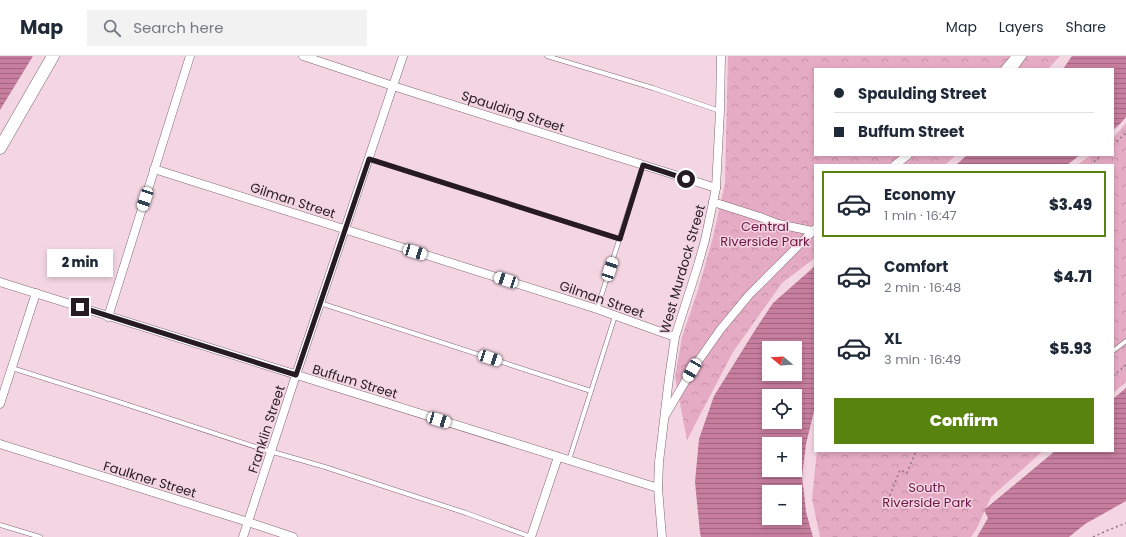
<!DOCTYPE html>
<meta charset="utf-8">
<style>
body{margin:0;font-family:Poppins,sans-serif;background:#f2f2f3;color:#1f2937;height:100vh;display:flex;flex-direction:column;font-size:15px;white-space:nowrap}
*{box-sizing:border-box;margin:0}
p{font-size:13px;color:#747a83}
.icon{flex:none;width:22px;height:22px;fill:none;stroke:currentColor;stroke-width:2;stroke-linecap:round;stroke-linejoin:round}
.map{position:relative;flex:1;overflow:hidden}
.drawer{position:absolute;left:814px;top:108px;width:300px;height:288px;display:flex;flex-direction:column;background:#fff;border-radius:0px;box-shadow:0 2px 6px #0003}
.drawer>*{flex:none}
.hud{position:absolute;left:814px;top:12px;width:300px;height:88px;border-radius:0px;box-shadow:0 2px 6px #0003;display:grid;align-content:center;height:88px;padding:0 20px;background:#fff}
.needle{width:26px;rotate:288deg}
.fabs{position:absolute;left:762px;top:285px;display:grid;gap:8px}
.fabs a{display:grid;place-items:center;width:40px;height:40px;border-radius:0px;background:#fff;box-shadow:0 2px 6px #0003;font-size:20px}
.end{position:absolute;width:18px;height:18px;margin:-9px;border:5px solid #261b20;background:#fff;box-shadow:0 0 0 2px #fff}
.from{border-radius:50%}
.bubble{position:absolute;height:28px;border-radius:0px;background:#fff;box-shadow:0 2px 6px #0003;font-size:13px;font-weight:800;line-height:28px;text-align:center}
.car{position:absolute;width:12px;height:24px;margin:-12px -6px;border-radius:5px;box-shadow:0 0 3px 1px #0007;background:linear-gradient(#fff 24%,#345 0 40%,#fff 0 76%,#345 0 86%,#fff 0)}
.hud b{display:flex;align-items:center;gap:14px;height:38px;font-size:15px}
.hud b+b{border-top:1px solid #e0e1e3}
.hud i{width:10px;height:10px;background:#1f2937}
ul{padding:7px 0 0;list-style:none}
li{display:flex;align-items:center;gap:12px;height:66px;margin:0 8px 6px;padding:0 12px;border:2px solid transparent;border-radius:0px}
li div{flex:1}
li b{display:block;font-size:15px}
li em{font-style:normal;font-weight:800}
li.selected{border-color:#58830e}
li>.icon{width:36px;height:36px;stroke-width:1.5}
.button{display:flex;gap:8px;margin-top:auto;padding:8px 20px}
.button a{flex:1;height:46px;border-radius:0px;background:#58830e;color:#fff;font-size:16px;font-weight:800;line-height:46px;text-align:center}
header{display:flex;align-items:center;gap:24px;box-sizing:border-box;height:56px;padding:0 20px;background:#fff;border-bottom:1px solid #e0e1e3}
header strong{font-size:19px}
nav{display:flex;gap:22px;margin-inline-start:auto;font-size:14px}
.search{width:280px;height:36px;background:#f2f2f3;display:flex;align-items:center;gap:10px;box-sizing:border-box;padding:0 14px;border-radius:0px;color:#747a83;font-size:15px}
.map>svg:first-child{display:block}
.park{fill:url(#park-crowns)}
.water{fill:url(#water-rules);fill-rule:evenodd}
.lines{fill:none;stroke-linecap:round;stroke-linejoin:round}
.lane-casing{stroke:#806771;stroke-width:5}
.street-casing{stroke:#806771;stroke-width:9}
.secondary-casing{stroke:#806771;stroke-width:13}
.path{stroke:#8a777f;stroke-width:1.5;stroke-dasharray:2 3;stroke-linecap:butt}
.lane{stroke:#fff;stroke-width:4}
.street{stroke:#fff;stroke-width:8}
.secondary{stroke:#fff;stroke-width:12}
.route{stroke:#261b20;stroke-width:5}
.labels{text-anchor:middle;stroke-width:3;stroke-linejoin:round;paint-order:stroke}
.street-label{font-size:13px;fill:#261b20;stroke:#f3d6e2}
.park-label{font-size:13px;fill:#6e1747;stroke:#f3d6e2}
</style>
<header>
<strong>Map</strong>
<div class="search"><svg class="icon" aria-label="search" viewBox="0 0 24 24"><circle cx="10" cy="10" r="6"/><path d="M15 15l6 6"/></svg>Search here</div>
<nav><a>Map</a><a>Layers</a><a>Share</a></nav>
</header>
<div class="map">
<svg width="1126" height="481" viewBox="0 0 1126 481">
<defs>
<pattern id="park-crowns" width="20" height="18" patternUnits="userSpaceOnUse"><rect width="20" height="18" fill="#e6abc4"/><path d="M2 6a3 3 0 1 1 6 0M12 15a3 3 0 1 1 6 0" fill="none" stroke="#c593a8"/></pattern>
<pattern id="water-rules" width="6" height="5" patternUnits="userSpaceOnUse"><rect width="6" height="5" fill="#c67d9e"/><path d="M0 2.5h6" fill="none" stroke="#a16680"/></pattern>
</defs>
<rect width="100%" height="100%" fill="#f3d6e2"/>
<g class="park">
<polygon points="728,0 1060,0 1048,13 815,13 815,99 956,99 945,109 815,109 815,202 782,227 733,296 687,384 675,321 682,281 698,234 713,181 725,127"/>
<polygon points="1126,67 1126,326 1113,337 1113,109 1077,109 1091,99 1113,99 1113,82"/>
<polygon points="817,395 1043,395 991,441 977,472 971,481 820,481 812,443"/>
</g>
<g class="water">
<polygon points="0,0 33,0 0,54"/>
<polygon points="1072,0 1126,0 1126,61 1120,68 1113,74 1113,13 1063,13"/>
<polygon points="967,99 1080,99 1067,109 956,109"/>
<path d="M815 210V351L806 388 802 420 806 456 813 481H701L700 477 695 426 699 383 714 340 757 271 773 247ZM769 292H795V318H769ZM769 340H795V366H769ZM769 388H795V414H769ZM769 436H795V462H769Z"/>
<polygon points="1126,332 1126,445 1085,468 1069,481 977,481 988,462 984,454 1055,395 1113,395 1113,343"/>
</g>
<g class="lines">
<defs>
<g id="lane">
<polyline points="547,0 653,32 720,55"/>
<polyline points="369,103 620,183"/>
<polyline points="320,247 591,335"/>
<polyline points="597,253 643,109"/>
<polyline points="1113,295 1126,285"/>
<polyline points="12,312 113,344 259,392 325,411 466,457 531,481"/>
<polyline points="569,404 615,260"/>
<polyline points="0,469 40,481"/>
</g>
<g id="street">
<polyline points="303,0 393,30 716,132"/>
<polyline points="1014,11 1022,0"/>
<polyline points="1005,13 1016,0"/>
<polyline points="895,109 908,99"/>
<polyline points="154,113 597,253 675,281"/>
<polyline points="713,146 760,161 778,168 812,175"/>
<polyline points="0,226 658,432"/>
<polyline points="108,261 190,0"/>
<polyline points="0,348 36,237"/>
<polyline points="666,358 692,314 720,274 749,239 815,173"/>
<polyline points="0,388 248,466 293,481"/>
<polyline points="243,481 296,319 403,0"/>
<polyline points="531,481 558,401"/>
<polyline points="662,481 658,432 659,406 669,322 675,281 698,209 705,184 716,132 720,55 721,0"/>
</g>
<polyline id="secondary" points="0,92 53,0"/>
</defs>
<use href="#lane" class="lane-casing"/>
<use href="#street" class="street-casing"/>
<use href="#secondary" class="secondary-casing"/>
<g class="path">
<polyline points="1113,89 1126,77"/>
<polyline points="1090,109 1102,99"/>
<polyline points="1113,320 1126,309"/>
<polyline points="886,449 900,414 907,417 916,395"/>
<polyline points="1093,481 1106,475 1126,467"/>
</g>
<use href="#lane" class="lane"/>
<use href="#street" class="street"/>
<use href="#secondary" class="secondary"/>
</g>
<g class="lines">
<polyline class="route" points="80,251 296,319 369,103 620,183 643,109 686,123"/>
</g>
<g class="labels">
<g class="street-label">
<text transform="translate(513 55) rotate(18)" y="5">Spaulding Street</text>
<text transform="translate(293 144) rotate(18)" y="5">Gilman Street</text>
<text transform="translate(682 213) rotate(-74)" y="5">West Murdock Street</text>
<text transform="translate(602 243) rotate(19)" y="5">Gilman Street</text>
<text transform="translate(355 325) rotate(17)" y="5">Buffum Street</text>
<text transform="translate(266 373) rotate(-72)" y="5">Franklin Street</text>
<text transform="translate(150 423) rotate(17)" y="5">Faulkner Street</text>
</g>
<g class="park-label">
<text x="765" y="175">Central<tspan x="765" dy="15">Riverside Park</tspan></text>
<text x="927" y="436">South<tspan x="927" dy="15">Riverside Park</tspan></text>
</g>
</g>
</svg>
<div class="fabs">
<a><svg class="needle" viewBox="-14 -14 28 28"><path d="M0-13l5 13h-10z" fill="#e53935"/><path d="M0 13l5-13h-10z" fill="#747a83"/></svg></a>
<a><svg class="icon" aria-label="locate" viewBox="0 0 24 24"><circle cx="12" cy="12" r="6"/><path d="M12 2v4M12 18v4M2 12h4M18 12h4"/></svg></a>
<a>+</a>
<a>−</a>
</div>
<i class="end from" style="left:686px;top:123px"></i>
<i class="end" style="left:80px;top:251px"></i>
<div class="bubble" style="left:47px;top:193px;width:66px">2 min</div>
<i class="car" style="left:145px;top:143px;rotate:198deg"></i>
<i class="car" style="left:415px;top:196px;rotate:107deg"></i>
<i class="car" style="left:610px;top:213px;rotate:18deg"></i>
<i class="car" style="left:506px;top:224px;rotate:288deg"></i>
<i class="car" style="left:490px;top:302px;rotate:108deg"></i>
<i class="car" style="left:692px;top:314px;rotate:210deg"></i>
<i class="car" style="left:439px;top:364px;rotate:107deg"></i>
<div class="hud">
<b><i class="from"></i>Spaulding Street</b>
<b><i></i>Buffum Street</b>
</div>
<section class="drawer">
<ul>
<li class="selected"><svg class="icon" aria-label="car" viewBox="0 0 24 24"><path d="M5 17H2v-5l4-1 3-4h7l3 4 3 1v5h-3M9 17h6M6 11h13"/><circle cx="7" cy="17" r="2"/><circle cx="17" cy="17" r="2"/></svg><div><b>Economy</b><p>1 min · 16:47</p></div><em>$3.49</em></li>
<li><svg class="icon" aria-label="car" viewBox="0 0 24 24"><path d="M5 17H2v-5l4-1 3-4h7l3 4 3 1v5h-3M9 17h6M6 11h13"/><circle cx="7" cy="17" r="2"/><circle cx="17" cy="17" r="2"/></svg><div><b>Comfort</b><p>2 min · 16:48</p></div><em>$4.71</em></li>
<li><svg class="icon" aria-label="car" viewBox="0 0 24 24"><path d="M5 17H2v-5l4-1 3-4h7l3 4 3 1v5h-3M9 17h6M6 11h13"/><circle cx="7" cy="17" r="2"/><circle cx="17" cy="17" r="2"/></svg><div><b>XL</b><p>3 min · 16:49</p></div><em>$5.93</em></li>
</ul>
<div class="button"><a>Confirm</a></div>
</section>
</div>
